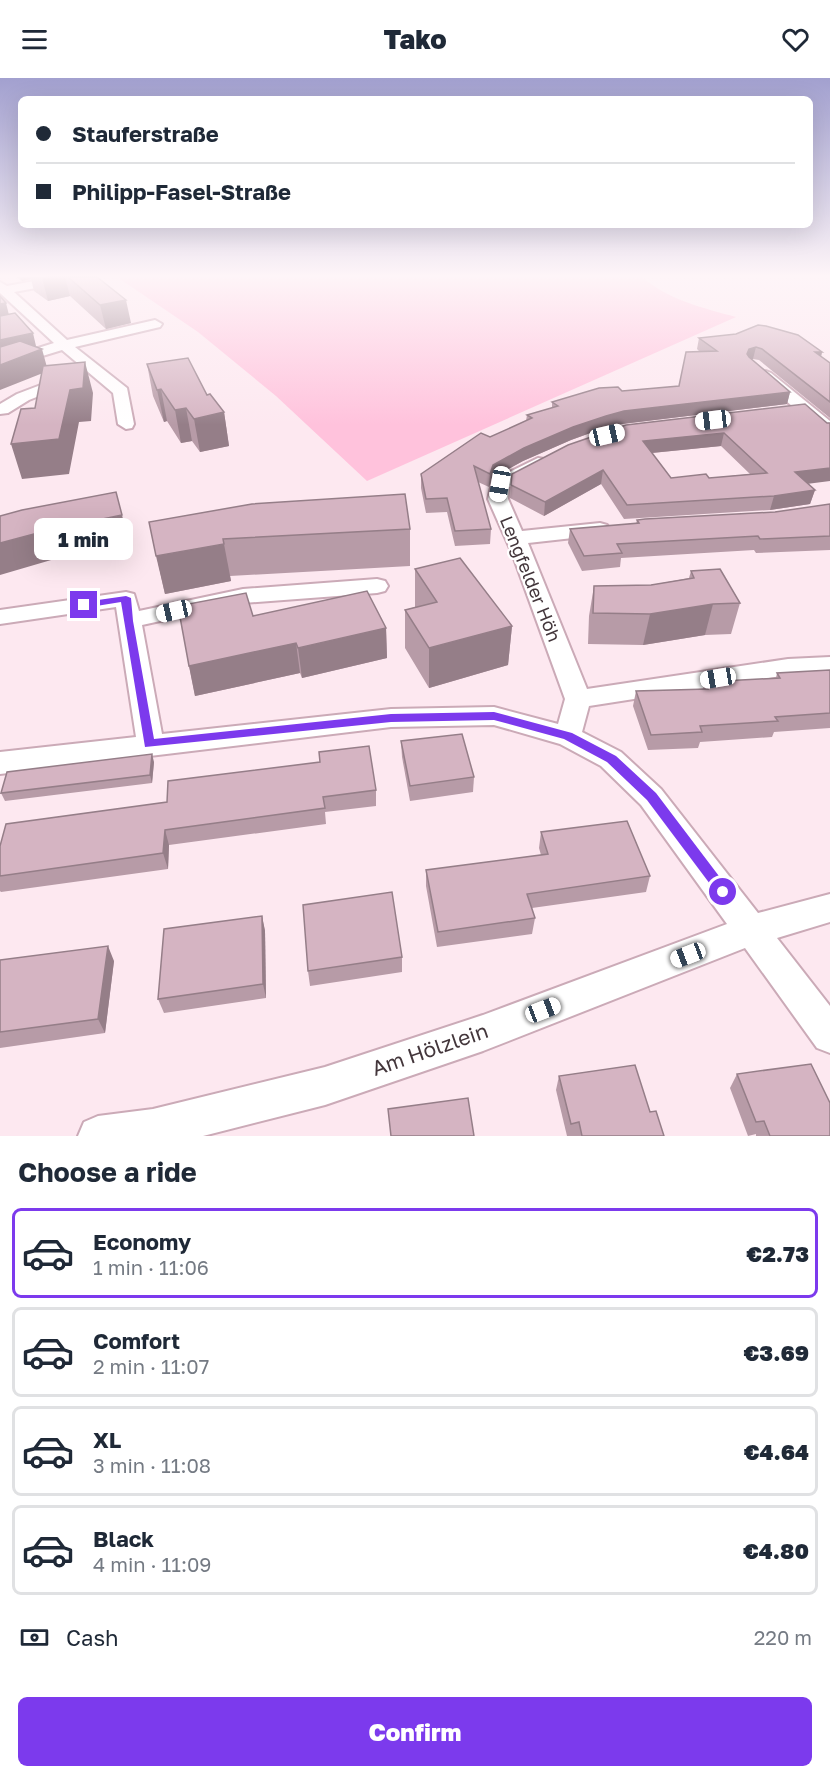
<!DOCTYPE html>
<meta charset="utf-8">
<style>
body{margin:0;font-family:"Golos Text",sans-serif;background:#f6f6f7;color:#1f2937;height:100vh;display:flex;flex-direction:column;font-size:22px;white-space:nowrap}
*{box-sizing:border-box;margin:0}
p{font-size:20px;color:#747a83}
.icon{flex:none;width:33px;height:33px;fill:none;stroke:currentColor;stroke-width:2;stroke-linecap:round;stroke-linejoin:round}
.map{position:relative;height:1058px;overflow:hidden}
.details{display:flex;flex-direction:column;background:#fff;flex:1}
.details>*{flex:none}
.top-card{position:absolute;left:18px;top:18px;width:795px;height:132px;border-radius:9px;box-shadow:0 6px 24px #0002;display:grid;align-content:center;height:132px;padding:0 18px;background:#fff}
.end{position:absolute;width:27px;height:27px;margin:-14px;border:8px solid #7c3aed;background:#fff;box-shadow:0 0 0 3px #fff}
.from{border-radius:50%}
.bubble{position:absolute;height:42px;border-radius:9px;background:#fff;box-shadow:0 6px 24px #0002;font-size:20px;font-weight:800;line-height:42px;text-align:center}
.car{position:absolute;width:18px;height:36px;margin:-18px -9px;border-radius:8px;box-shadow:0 0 4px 2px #0007;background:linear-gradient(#fff 24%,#345 0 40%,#fff 0 76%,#345 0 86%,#fff 0)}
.top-card b{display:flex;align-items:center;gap:21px;height:57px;font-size:22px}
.top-card b+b{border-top:2px solid #e0e1e3}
.top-card i{width:15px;height:15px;background:#1f2937}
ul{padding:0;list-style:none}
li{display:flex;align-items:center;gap:18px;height:90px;margin:0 12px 9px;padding:0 6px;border:3px solid #e0e1e3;border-radius:9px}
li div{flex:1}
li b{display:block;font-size:22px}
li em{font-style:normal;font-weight:800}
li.current{border-color:#7c3aed}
li>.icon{width:54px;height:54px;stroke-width:1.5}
h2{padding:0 18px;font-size:27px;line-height:72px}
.pay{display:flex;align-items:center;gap:15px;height:66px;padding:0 18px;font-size:22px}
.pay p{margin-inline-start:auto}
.button{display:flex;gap:12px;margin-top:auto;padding:12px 18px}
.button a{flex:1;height:69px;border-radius:9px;background:#7c3aed;color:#fff;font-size:24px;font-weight:800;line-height:69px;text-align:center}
header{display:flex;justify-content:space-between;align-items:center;height:78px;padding:0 18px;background:#fff;font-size:27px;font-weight:800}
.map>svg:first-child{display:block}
.green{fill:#ffc2dc}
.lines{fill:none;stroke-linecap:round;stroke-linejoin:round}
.street-casing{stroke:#cbaab7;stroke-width:4}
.street{fill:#fff;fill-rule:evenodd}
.wall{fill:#b79ba7;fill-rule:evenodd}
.shaded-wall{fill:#957e88}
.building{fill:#d5b4c2;stroke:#957e88;stroke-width:1.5;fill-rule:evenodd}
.route{fill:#7c3aed}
.labels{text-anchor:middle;stroke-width:4.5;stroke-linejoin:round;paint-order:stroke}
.street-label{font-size:18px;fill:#43363b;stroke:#fff}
.near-street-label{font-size:21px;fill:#43363b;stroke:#fff}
</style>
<header><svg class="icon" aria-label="menu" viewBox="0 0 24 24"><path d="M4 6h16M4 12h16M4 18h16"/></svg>Tako<svg class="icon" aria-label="heart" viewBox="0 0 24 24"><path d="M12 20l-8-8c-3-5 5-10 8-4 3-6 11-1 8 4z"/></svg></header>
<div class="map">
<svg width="830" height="1058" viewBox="0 0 830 1058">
<rect width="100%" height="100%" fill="#fde8f0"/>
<path class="green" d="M117 199H642C669 222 703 230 736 239L367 403 276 318 198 254Z"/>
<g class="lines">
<defs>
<g id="street">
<polygon points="56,199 81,199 75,203 14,214 67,262 155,242 162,246 160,249 75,269 127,310 134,346 132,350 126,351 118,346 113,315 62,272 0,291 0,282 54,265 0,215 0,204 7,208"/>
<polygon points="766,293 771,295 830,343 830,357 824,356 761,301 758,298"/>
<polygon points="67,297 75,302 72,305 29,322 8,335 0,336 0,326 17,316"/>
<polygon points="538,380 544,381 547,385 544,389 509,409 508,421 522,453 600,445 607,447 610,451 607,455 600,457 528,465 587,611 788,581 830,579 830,595 788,597 589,628 582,654 621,674 661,711 758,835 830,816 830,844 777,860 830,928 830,975 817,970 745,870 483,973 325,1027 203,1058 78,1058 84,1044 98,1038 153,1031 325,989 483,937 727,846 641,727 601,688 560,666 494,647 391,649 0,696 0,674 136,659 116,529 0,546 0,532 126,514 134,516 139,533 243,511 377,501 385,503 388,508 385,513 377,515 243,525 142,547 162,656 391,631 494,629 558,646 565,621 512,475 488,421 493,402"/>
</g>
</defs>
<use href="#street" class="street-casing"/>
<use href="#street" class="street"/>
</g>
<g class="wall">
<polygon points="16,199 97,199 131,245 106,251 70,218 48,223 34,213 31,201 22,203"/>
<polygon points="699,260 822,274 821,279 830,285 830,340 759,282 753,281 751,281 790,314 787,326 622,346 604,350 571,362 523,383 492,400 489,409 478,404 491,451 490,466 455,468 447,434 426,435 421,410 421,396 490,359 526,343 527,337 552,330 552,324 622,313 679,308 700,274 697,271"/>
<polygon points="147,286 224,334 229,368 200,374 192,363 181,365 167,343 164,344 153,318"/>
<path d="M827 345 808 406 815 412 810 426 770 432 624 441 601 406 544 438 510 420 512 396 568 367ZM721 368 750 396 709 400H671L652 375Z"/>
<polygon points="830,426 830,472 756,475 754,472 621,480 620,489 582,493 568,465 570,451 636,446 637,442 775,434"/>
<polygon points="149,444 410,451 410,488 230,498 231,503 165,516"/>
<polygon points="415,491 512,548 508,587 429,610 405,570 405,532 415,529"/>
<polygon points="691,493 740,525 731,556 705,557 643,567 588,566 589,538 594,508 651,507 689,500"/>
<polygon points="253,538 386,550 387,580 302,600 300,595 195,618 189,588"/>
<polygon points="830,592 830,650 774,654 772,659 700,664 698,670 648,672 633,628 636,613 703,611 705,604 776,600 777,595"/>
<polygon points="401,663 474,699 473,714 410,723 402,679"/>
<polygon points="154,684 152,705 5,723 1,715"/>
<polygon points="320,684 376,712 376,728 325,734 326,746 169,767 168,791 1,814 0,813 0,768"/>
<polygon points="541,754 650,798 646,814 532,830 535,840 532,856 437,869 426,808 426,792 541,777 539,770"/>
<polygon points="262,838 265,853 266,920 164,935 158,921"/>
<polygon points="402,879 402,894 310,908 308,893"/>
<polygon points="0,882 114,883 105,955 0,970"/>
<polygon points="737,996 830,1058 756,1058 756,1056 748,1058 730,1010"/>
<polygon points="559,998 650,1034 664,1058 567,1058 556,1012"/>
</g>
<g class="shaded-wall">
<polygon points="20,199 31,199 31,201 22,203"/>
<polygon points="49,199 65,199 70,218 48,223 42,200"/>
<polygon points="126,222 131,245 106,251 100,227"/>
<polygon points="6,225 9,237 0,239 0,226"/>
<polygon points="33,255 36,268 0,276 0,262"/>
<polygon points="756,269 753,281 746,283 744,288 749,271"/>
<polygon points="42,271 48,293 0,312 0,287"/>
<polygon points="815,274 822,274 819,286"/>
<polygon points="85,284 93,315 91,343 79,344 69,396 22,401 11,366"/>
<polygon points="161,311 167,343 164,344 157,312"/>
<polygon points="790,314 787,326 622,346 604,350 571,362 523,383 492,400 489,409 490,396 493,387 524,370 573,349 606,338 624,333"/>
<polygon points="186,330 192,363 181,365 175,332"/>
<polygon points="224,334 229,368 200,374 194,341"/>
<polygon points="724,355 721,368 641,376 643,363"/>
<polygon points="830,390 830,403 791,408 795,394"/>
<polygon points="603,392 601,406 544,438 545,424"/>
<polygon points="815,412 810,426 770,432 774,418"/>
<polygon points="122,437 129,465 58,480 0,497 0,465 49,452"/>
<polygon points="224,466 231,503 165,516 156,478"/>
<polygon points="713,526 705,557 643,567 650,536"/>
<polygon points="512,548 508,587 429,610 429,570"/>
<polygon points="386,550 387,580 302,600 298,570"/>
<polygon points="296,565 300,595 195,618 189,588"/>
<polygon points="152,676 154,684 152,705 150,697"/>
<polygon points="165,752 169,767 168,791 163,775"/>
<polygon points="262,838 265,853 266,920 263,906"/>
<polygon points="108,868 114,883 105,955 98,941"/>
</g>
<g class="building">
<polygon points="68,199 97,199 126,222 100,227"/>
<polygon points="0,218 6,225 0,226"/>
<polygon points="15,235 33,255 0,262 0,238"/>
<polygon points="758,247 766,248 798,257 822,274 815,274 830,285 830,324 762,271 756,269 749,271 747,276 749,279 790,314 624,333 606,338 573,349 524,370 493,387 490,396 474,388 491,451 455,453 447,420 426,421 421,396 481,355 490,359 532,340 527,337 558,328 552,324 599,310 618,309 622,313 679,308 686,274 717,273 699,260 736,256"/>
<polygon points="20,263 42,271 0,287 0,269"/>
<polygon points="188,280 207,317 210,316 224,334 194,341 186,330 175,332 161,311 157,312 147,286"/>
<polygon points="85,284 83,310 70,312 59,361 11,366 21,331 35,330 43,288"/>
<path d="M805 326 827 345H830V390L795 394 815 412 774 418 627 427 603 392 545 424 511 407 512 396 568 367 626 347ZM724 355 767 395 709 400 706 396 671 400 643 363Z"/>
<polygon points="116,414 122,437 49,452 0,465 0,438 22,432"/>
<polygon points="405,416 410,451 223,461 224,466 156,478 149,444 252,426"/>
<polygon points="830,426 830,458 760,461 758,458 617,466 622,475 584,478 570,451 639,445 637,442 645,441 775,434"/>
<polygon points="460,480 512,548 429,570 405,532 437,524 415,491"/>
<polygon points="720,491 740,525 713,526 650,536 593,535 594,508 651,507 694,500 691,493"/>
<polygon points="367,513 386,550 298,570 296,565 189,588 178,528 246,515 253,538"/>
<polygon points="830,592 830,635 775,639 778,643 700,648 702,654 651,657 636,613 708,611 705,604 780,600 777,595"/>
<polygon points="462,656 474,699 410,708 401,663"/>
<polygon points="369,668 376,712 323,719 325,730 165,752 163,775 0,798 0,768 6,746 167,724 168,703 320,684 319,674"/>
<polygon points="152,676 150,697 1,715 7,694"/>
<polygon points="627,743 650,798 527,816 535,840 438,854 426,792 548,776 541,754"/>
<polygon points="392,814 402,879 308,893 303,827"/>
<polygon points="262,838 263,906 158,921 164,851"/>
<polygon points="108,868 98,941 0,954 0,882"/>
<polygon points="811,986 830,1025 830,1058 770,1058 764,1043 756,1044 737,996"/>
<polygon points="635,987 650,1034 656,1033 664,1058 582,1058 579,1044 571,1046 559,998"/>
<polygon points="468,1020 474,1058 391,1058 388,1031"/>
</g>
<linearGradient id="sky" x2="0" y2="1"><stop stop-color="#a2a0cf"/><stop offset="0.57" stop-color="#fef5f8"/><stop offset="1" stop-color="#fef5f8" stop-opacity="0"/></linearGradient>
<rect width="830" height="347" fill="url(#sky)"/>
<polygon class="route" points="126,518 131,520 133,543 154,661 391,636 494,634 572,655 616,678 656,715 728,810 730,814 728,818 719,818 647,722 607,684 564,661 494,642 391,644 145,669 121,524 84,530 80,527 84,524"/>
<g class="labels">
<g class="street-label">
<text transform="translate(530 501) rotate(68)" y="6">Lengfelder Höh</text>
</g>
<g class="near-street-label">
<text transform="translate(430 972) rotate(-19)" y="7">Am Hölzlein</text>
</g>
</g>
</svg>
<i class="end from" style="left:723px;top:814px"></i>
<i class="end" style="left:84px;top:527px"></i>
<div class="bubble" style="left:34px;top:440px;width:99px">1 min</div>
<i class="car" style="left:713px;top:342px;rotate:263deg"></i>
<i class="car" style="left:607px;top:357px;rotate:77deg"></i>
<i class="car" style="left:500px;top:406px;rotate:190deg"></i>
<i class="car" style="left:174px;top:533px;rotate:257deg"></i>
<i class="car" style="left:718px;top:600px;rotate:261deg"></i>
<i class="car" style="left:688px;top:877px;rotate:249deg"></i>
<i class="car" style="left:543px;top:932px;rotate:69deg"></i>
<div class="top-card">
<b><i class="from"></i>Stauferstraße</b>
<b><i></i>Philipp-Fasel-Straße</b>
</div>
</div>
<section class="details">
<h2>Choose a ride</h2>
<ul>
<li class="current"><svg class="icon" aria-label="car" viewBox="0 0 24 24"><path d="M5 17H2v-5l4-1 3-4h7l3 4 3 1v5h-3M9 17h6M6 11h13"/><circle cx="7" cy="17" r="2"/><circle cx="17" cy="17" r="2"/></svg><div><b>Economy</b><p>1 min · 11:06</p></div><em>€2.73</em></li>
<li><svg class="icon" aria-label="car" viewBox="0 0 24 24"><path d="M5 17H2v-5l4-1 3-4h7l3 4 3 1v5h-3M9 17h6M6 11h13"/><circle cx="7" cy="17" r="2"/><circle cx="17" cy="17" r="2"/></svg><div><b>Comfort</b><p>2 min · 11:07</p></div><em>€3.69</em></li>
<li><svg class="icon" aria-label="car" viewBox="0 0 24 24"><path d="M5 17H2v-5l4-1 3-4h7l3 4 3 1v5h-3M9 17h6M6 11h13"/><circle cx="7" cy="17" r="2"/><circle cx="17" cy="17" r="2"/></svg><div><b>XL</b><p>3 min · 11:08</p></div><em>€4.64</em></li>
<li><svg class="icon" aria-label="car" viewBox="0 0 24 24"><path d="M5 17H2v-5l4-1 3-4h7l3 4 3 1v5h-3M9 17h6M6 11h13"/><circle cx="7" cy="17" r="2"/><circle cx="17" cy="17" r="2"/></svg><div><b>Black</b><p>4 min · 11:09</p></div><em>€4.80</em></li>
</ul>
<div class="pay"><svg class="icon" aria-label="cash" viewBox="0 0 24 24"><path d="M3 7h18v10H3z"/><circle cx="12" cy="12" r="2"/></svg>Cash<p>220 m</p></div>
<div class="button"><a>Confirm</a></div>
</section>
